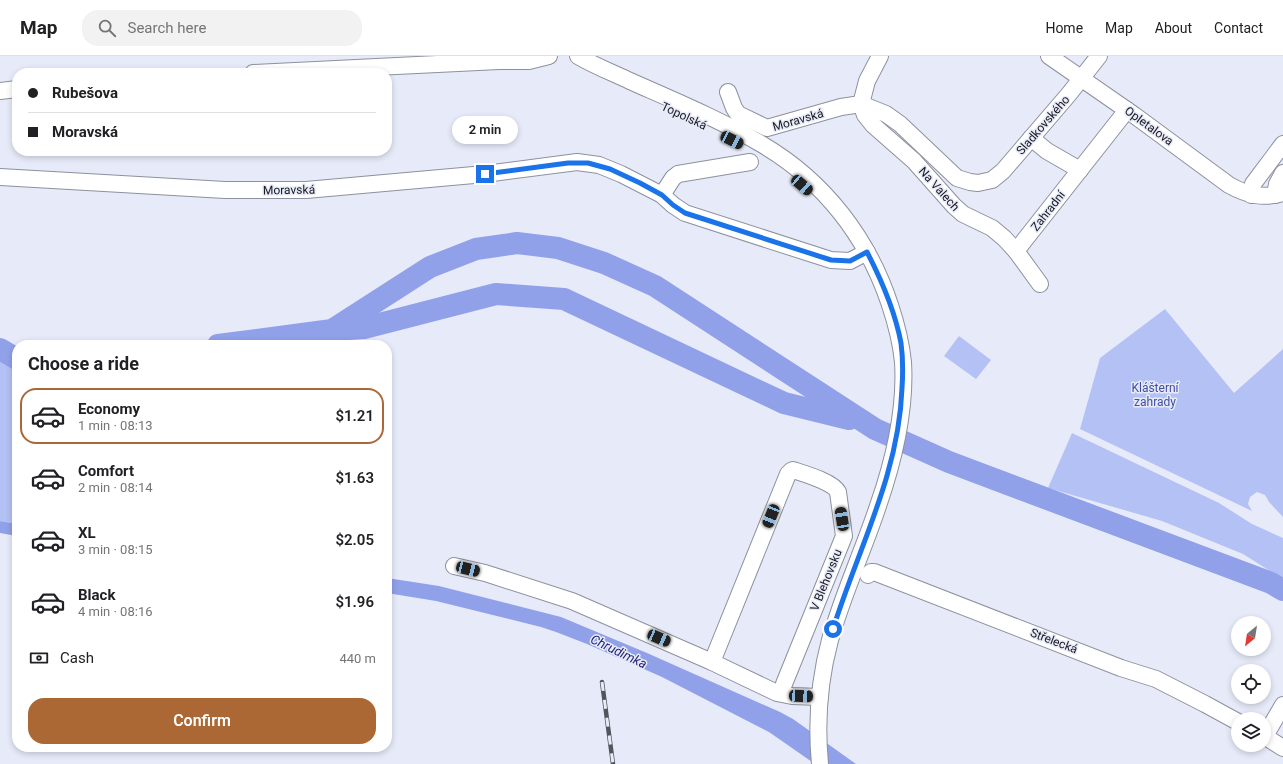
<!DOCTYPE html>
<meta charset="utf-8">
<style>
body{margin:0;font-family:Roboto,sans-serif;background:#f2f2f2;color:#202124;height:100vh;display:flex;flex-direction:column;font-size:15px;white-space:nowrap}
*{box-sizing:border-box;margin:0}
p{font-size:13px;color:#757577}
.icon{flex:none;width:22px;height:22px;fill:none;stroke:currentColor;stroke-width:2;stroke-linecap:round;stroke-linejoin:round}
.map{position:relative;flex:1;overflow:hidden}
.drawer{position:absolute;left:12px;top:284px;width:380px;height:412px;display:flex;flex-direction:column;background:#fff;border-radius:16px;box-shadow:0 2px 6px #0003}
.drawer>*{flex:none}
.guide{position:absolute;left:12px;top:12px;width:380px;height:88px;border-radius:16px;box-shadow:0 2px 6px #0003;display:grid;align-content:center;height:88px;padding:0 16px;background:#fff}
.needle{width:26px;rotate:210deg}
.tools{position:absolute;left:1231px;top:560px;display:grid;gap:8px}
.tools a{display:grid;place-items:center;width:40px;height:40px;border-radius:50%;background:#fff;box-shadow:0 2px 6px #0003;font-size:20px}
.end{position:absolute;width:18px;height:18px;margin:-9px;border:5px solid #1a73e8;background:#fff;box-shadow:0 0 0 2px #fff}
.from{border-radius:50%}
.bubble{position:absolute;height:28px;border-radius:14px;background:#fff;box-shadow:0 2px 6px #0003;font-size:13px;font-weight:600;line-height:28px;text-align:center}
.car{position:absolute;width:12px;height:24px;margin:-12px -6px;border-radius:5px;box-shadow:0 0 3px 1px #0007;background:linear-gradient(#222 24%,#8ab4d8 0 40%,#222 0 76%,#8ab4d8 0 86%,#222 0)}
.guide b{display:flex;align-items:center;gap:14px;height:38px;font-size:15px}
.guide b+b{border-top:1px solid #e0e0e0}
.guide i{width:10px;height:10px;background:#202124}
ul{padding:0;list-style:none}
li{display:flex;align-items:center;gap:12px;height:56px;margin:0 8px 6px;padding:0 8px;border:2px solid transparent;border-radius:16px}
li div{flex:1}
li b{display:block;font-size:15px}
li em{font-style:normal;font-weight:600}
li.current{border-color:#ab6835}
li>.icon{width:36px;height:36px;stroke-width:1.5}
h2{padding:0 16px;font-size:18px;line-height:48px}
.pay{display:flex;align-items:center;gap:10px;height:44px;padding:0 16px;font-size:15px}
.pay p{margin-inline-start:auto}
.button{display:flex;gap:8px;margin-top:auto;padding:8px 16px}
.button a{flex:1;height:46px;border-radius:16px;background:#ab6835;color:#fff;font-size:16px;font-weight:600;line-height:46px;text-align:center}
header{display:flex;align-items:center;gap:24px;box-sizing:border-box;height:56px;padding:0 20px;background:#fff;border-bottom:1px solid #e0e0e0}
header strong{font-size:19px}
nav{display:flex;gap:22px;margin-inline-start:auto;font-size:14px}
.search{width:280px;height:36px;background:#f2f2f2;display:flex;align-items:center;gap:10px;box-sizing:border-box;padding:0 14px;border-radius:16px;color:#757577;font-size:15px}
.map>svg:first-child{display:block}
.green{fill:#b4c1f4}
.water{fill:#91a1e9}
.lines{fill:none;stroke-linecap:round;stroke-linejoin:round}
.river{stroke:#91a1e9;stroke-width:22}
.minor-casing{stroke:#8d919d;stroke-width:18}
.minor{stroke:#fff;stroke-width:16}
.rail-casing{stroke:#53555c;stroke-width:4.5}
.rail{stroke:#e7ebf9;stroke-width:3;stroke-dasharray:9;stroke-linecap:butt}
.route{stroke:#1a73e8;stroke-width:5}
.labels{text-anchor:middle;stroke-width:3;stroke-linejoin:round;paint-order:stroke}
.street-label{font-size:12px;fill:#18191e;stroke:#e7ebf9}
.park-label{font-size:12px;fill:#424da2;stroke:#e7ebf9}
.water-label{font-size:13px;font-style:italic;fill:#222576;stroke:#e7ebf9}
</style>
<header>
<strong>Map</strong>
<div class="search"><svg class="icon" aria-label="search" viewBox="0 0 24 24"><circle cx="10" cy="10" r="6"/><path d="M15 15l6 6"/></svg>Search here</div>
<nav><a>Home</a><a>Map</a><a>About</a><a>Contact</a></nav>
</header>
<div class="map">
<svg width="1283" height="708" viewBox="0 0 1283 708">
<rect width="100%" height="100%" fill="#e7ebf9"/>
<g class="green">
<polygon points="1165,253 1234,337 1283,293 1283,461 1269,446 1265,439 1257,436 1250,441 1248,448 1252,455 1080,373 1100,302"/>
<polygon points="959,280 991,304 976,323 944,300"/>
<polygon points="0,303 2,304 3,303 17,314 17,468 0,465"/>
<polygon points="1072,377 1219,447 1252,468 1283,482 1283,523 1243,498 1162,465 1048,432"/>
</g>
<g class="water">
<polygon points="0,465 17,468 17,480 0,477"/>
<polygon points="387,522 439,530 561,561 647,597 780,656 793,663 856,708 815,708 769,676 662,621 587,588 556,576 541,571 436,545 387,537"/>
</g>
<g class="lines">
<g class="river">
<polyline points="333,274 364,272 496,238 564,243 784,347 849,363"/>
<polyline points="218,289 332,274 430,211 476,193 517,187 558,192 604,207 655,230 875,373 949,406 1271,527 1283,534"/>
<polyline points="0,293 17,303"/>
</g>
<defs>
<g id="minor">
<path d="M578 0C595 10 613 17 630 25 675 45 721 64 763 89 824 125 868 182 890 249 896 267 901 286 903 306 906 354 894 404 878 450 863 495 843 538 830 584 819 625 816 666 820 708"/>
<polyline points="880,0 867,25 861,48 886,58 900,68 957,122 970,126 978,127 992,124 1003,115 1069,38 1099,0"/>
<path d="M1049 0 1134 59 1229 129C1247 139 1263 143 1283 137"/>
<polyline points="253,17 499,5 529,5 549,0"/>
<polyline points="0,35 17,33"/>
<polyline points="728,36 734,52 738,58 767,72 841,51 861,48 865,59 873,69 914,105 954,150 963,158 992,172 1004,182 1016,195 1040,228"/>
<polyline points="1031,82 1047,95 1080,114"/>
<polyline points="0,121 225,134 306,134 485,118 577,106 599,109 621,118 662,139 673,149 685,157 831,204 850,205 867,196"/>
<polyline points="662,139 673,122 678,118 750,106"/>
<polyline points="1251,139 1253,128 1283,88"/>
<polyline points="1275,139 1277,128 1283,117"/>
<polyline points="1016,195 1127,54"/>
<polyline points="454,510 485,517 572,545 712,606 777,637 792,640 820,641"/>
<polyline points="868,519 871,516 874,516 1121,612 1156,623 1205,648 1238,666"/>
<path d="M712 606 788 418 791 415 793 414C805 418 833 426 838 436L844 480 784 628"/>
<polyline points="1264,680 1283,692"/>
<polyline points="1265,680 1283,649"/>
</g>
</defs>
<use href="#minor" class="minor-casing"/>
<use href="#minor" class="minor"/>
<defs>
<polyline id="rail" points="602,626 613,708"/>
</defs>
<use href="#rail" class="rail-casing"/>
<use href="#rail" class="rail"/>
</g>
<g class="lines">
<path class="route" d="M485 118 568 107H588L610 113 640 127 662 139 673 149 685 157 831 204 850 205 867 196C882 225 895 255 901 287 903 302 903 317 902 332 899 418 858 493 833 573"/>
</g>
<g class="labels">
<g class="street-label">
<text transform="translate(684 60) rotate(25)" y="4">Topolská</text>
<text transform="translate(798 64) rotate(-16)" y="4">Moravská</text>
<text transform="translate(1043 69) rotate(-49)" y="4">Sladkovského</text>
<text transform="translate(1149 70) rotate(36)" y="4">Opletalova</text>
<text transform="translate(939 133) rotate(48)" y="4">Na Valech</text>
<text transform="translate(289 134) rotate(-1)" y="4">Moravská</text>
<text transform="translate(1048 155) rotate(-52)" y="4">Zahradní</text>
<text transform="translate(826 524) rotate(-68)" y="4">V Blehovsku</text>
<text transform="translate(1054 585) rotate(21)" y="4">Střelecká</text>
</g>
<g class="park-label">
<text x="1155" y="336">Klášterní<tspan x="1155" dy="14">zahrady</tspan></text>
</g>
<g class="water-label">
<text transform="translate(619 595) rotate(26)" y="5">Chrudimka</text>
</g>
</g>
</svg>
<div class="tools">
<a><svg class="needle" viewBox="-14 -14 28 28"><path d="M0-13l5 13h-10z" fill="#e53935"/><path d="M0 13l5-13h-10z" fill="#757577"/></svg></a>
<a><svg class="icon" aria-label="locate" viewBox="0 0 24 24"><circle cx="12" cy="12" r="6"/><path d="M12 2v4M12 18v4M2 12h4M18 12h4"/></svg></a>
<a><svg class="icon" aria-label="layers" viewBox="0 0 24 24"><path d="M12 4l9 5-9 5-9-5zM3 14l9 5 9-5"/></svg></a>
</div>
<i class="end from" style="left:833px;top:573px"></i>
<i class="end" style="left:485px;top:118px"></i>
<div class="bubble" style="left:452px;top:60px;width:66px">2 min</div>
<i class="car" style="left:732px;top:84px;rotate:116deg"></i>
<i class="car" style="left:802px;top:129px;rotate:131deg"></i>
<i class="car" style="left:771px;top:460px;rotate:202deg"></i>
<i class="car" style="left:842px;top:463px;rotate:351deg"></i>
<i class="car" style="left:468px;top:513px;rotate:104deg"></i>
<i class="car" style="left:659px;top:582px;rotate:113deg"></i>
<i class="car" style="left:801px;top:640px;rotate:93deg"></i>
<div class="guide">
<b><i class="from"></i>Rubešova</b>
<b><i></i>Moravská</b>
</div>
<section class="drawer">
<h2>Choose a ride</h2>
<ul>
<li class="current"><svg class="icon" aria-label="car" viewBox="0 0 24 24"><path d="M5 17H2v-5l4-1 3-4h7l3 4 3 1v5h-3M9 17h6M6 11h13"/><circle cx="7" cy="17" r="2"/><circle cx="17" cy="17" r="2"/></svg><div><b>Economy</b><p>1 min · 08:13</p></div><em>$1.21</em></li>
<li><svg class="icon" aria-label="car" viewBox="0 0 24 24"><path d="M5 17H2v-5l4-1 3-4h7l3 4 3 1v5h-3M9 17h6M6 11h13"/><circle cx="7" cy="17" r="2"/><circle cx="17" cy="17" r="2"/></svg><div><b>Comfort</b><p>2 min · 08:14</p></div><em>$1.63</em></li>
<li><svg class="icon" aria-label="car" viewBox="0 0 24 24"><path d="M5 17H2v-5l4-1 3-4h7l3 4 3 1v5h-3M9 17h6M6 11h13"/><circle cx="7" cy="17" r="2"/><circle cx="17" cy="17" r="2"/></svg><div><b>XL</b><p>3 min · 08:15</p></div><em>$2.05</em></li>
<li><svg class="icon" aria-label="car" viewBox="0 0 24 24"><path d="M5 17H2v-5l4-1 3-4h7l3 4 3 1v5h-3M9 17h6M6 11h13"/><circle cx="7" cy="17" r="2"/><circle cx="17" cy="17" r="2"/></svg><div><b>Black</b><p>4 min · 08:16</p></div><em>$1.96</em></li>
</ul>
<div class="pay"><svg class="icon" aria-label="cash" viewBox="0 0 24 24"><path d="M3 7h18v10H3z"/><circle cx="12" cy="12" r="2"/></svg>Cash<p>440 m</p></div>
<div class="button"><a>Confirm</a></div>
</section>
</div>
